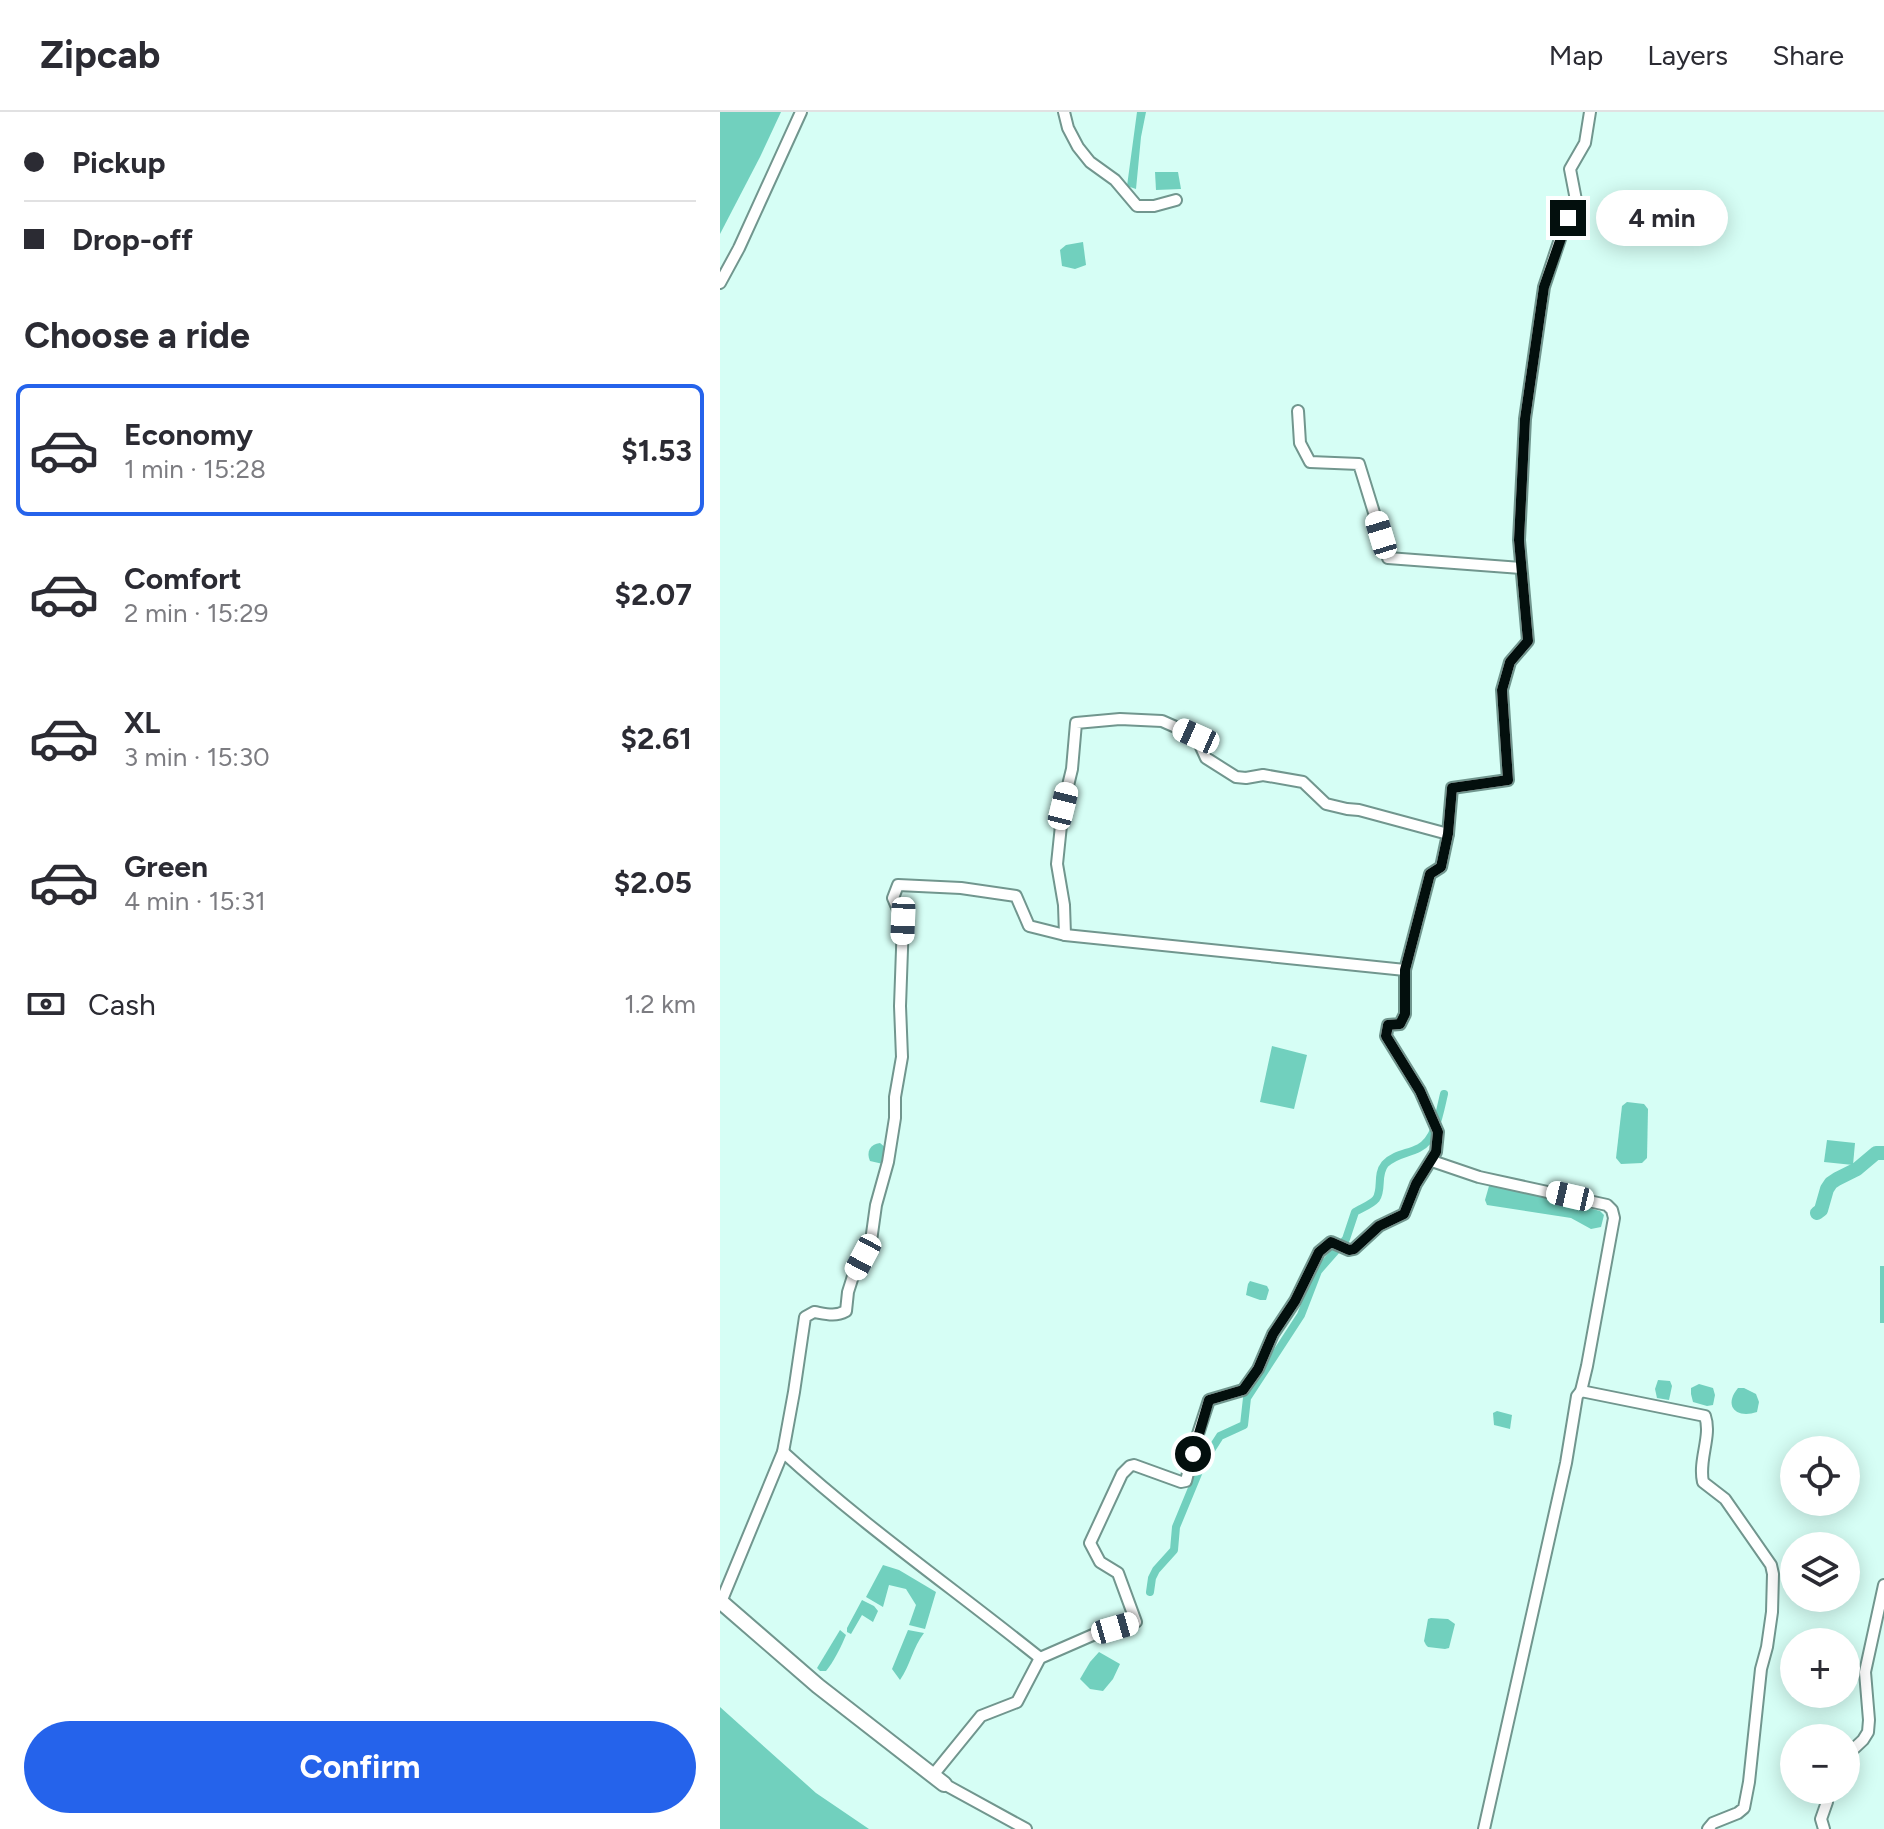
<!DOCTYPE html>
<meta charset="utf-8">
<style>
body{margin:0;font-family:Figtree,sans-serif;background:#f2f2f3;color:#2b2b33;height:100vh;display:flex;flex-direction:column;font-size:30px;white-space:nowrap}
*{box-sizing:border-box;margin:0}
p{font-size:26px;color:#7c7c81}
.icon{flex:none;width:44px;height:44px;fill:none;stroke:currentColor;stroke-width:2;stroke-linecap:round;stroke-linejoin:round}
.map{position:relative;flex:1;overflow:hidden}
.side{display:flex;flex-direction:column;background:#fff;width:720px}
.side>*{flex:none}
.guide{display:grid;align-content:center;height:176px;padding:0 24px;background:#fff}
.buttons{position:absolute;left:1060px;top:1324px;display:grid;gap:16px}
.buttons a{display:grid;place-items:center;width:80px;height:80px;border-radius:50%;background:#fff;box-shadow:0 4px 20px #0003;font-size:40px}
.end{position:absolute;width:36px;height:36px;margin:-18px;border:10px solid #030f0d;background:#fff;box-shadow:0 0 0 4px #fff}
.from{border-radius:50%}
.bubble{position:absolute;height:56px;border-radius:28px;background:#fff;box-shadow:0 4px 20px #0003;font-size:26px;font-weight:700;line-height:56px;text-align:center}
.car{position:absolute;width:24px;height:48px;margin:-24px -12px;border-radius:10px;box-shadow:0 0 6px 2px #0007;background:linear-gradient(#fff 24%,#345 0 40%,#fff 0 76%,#345 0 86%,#fff 0)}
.guide b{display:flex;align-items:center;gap:28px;height:76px;font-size:30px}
.guide b+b{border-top:2px solid #e1e1e2}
.guide i{width:20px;height:20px;background:#2b2b33}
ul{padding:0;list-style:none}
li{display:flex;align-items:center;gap:24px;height:132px;margin:0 16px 12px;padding:0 8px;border:4px solid transparent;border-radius:12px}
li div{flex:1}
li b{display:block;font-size:30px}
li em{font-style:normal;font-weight:700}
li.selected{border-color:#2563eb}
li>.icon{width:72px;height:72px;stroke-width:1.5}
h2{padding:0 24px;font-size:36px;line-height:96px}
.pay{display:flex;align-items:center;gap:20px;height:88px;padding:0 24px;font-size:30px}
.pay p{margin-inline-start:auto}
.action{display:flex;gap:16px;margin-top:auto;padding:16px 24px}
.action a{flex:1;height:92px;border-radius:48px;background:#2563eb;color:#fff;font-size:32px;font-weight:700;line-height:92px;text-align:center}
header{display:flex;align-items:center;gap:48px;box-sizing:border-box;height:112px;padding:0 40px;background:#fff;border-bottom:2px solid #e1e1e2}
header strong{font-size:38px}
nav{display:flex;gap:44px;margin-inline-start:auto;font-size:28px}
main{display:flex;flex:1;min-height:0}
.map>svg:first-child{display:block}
.water{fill:#71d0be}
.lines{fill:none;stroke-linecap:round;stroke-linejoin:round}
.canal{stroke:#71d0be;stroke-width:8}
.river{stroke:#71d0be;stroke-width:14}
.street-casing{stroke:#71968e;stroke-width:14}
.secondary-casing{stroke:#71968e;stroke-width:18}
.street{stroke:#fff;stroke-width:10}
.secondary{stroke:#fff;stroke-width:14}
.route{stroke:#030f0d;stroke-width:10}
</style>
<header>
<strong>Zipcab</strong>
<nav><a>Map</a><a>Layers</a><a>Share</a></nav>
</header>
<main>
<section class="side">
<div class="guide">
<b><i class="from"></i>Pickup</b>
<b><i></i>Drop-off</b>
</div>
<h2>Choose a ride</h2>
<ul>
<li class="selected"><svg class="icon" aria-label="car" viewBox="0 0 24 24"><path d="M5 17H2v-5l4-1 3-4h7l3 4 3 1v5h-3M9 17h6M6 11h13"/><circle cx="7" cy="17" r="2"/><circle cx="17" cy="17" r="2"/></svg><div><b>Economy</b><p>1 min · 15:28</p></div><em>$1.53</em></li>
<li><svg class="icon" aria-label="car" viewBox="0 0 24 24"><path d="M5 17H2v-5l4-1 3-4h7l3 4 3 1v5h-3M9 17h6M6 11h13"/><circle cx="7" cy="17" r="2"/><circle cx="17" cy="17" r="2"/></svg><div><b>Comfort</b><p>2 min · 15:29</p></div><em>$2.07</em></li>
<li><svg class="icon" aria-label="car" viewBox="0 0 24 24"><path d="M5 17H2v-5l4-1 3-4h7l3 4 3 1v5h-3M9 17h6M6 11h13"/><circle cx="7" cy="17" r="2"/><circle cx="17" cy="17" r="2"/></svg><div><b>XL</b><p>3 min · 15:30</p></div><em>$2.61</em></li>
<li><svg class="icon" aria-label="car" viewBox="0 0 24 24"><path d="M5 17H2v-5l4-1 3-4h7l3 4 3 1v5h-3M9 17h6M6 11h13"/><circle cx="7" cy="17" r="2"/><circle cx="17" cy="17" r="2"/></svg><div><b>Green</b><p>4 min · 15:31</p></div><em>$2.05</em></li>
</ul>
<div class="pay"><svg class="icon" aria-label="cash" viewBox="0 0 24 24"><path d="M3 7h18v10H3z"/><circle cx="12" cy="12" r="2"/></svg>Cash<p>1.2 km</p></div>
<div class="action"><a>Confirm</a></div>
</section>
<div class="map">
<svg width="1164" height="1717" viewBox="0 0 1164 1717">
<rect width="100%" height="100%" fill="#d6fef5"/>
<g class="water">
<polygon points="0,0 61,0 40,45 0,122"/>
<polygon points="417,0 426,0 421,25 416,77 407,74"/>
<polygon points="435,60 458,60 461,77 436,78"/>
<polygon points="363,130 366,153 355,157 342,154 340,138 346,133"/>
<polygon points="552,934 587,943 574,997 540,990"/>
<polygon points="907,990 924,992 928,997 927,1046 922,1051 901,1052 896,1046 902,994"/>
<polygon points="1107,1028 1135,1031 1133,1053 1104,1050"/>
<path d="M160 1031 166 1036 163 1052 150 1049C146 1040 150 1032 160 1031Z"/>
<polygon points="778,1072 880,1099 884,1103 881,1115 871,1117 851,1106 767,1093 765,1088 769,1074"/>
<rect x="1160" y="1154" width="4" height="57"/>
<polygon points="530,1169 547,1174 549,1178 546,1188 540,1188 526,1183 528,1172"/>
<polygon points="938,1268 950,1269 952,1274 949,1288 937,1286 935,1277"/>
<polygon points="979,1272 993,1276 995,1283 993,1293 987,1294 973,1290 971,1282 971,1276"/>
<path d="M1018 1276H1024L1036 1282 1039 1290 1037 1300C1016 1307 1003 1294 1018 1276Z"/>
<polygon points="777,1299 792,1303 790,1317 774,1313 773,1301"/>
<polygon points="163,1453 179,1458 216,1480 205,1517 189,1513 196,1493 186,1477 169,1473 163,1495 146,1485"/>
<polygon points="142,1488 154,1494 158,1499 153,1510 142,1503 131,1522 127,1520 127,1516"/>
<polygon points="711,1506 728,1507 735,1512 729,1536 725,1537 708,1535 706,1533 704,1529 708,1507"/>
<path d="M120 1518 126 1523C122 1533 113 1551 106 1559H100L97 1556Z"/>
<path d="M188 1518 204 1521C193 1535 190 1554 180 1568L172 1557Z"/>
<polygon points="379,1540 400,1552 393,1567 383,1579 370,1577 360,1567 370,1550"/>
<polygon points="0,1595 96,1681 149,1717 0,1717"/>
</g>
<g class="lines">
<path class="canal" d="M430 1480 432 1466 436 1458 454 1438 456 1415 482 1352 500 1324 524 1313 527 1286 581 1203 598 1159 626 1127 635 1100C641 1096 651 1093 656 1087 663 1077 656 1063 665 1052 675 1042 687 1042 699 1036 716 1028 720 998 724 982"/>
<polyline class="river" points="1097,1101 1101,1098 1107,1077 1111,1071 1117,1067 1137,1057 1156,1041 1164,1041"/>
<defs>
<g id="street">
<polyline points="344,0 348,16 358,35 370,50 395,68 417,94 434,94 456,88"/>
<polyline points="0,171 19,136 81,0"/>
<polyline points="578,299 580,331 590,350 639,352 668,446 801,456"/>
<polyline points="728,722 732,676 788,668 782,578 790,550 808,529 799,428 805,307 824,175 841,124 856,88 850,57 865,31 870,0"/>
<polyline points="712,1049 759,1065 887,1093 892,1098 894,1106 867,1254 861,1279"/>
<path d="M63 1340C144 1414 234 1477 320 1546"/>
<path d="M1 1490 63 1340 74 1280 85 1205 94 1200C106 1202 115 1205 126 1199L128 1180 134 1161 151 1129 156 1093 168 1050 175 1006V985L182 945 180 894 183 809 173 786 178 773 241 776 296 784 309 814 345 823 685 858"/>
<polyline points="1126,1644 1143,1628 1148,1620 1149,1608 1145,1560 1164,1473"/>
<polyline points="213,1663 261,1604 297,1590 320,1546 375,1522 416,1510 398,1461 380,1450 370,1431 402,1362 410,1354 414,1353 461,1370 466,1369 477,1325 489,1288 523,1278 538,1257 553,1222 575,1189 599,1140 611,1130 629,1138 634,1137 659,1114 684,1102 696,1072 716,1040 718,1020 700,979 666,924 668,913 680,912 685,902 685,858 710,762 721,755 728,722 639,698 627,697 606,692 583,670 543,663 526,666 516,665 486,646 476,624 442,609 400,607 356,611 352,657 343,694 337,752 344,793 345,823"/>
<polyline points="224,1672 306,1717"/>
<path d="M764 1717 846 1351 857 1284 861 1279 985 1304C992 1324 978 1348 983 1370L1005 1387 1051 1453 1053 1462 1052 1500 1047 1535 1041 1557 1029 1670 1024 1696 1018 1701 993 1711 988 1717"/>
<polyline points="1104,1717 1101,1707 1107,1690 1108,1678"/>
</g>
<polyline id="secondary" points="0,1489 98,1574 224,1672"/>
</defs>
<use href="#street" class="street-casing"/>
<use href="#secondary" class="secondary-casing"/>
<use href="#street" class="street"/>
<use href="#secondary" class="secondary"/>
</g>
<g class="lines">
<polyline class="route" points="473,1342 489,1288 523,1278 538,1257 553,1222 575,1189 599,1140 611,1130 629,1138 634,1137 659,1114 684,1102 696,1072 716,1040 718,1020 700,979 666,924 668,913 680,912 685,902 685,858 710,762 721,755 728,722 732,676 788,668 782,578 790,550 808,529 799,428 805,307 824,175 848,106"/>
</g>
</svg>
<div class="buttons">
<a><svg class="icon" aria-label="locate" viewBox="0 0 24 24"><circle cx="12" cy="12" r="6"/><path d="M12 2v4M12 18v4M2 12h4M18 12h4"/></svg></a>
<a><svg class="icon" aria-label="layers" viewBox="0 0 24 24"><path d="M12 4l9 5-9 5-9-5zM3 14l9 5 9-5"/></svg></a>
<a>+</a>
<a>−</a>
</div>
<i class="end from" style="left:473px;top:1342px"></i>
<i class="end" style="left:848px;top:106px"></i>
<div class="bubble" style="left:876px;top:78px;width:132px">4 min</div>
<i class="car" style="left:661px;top:423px;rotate:343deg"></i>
<i class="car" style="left:476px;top:624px;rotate:294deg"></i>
<i class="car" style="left:343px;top:694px;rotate:14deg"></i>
<i class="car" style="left:183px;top:809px;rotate:182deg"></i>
<i class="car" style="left:850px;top:1084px;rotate:283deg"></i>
<i class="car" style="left:143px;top:1145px;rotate:208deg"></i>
<i class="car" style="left:395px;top:1516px;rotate:74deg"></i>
</div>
</main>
